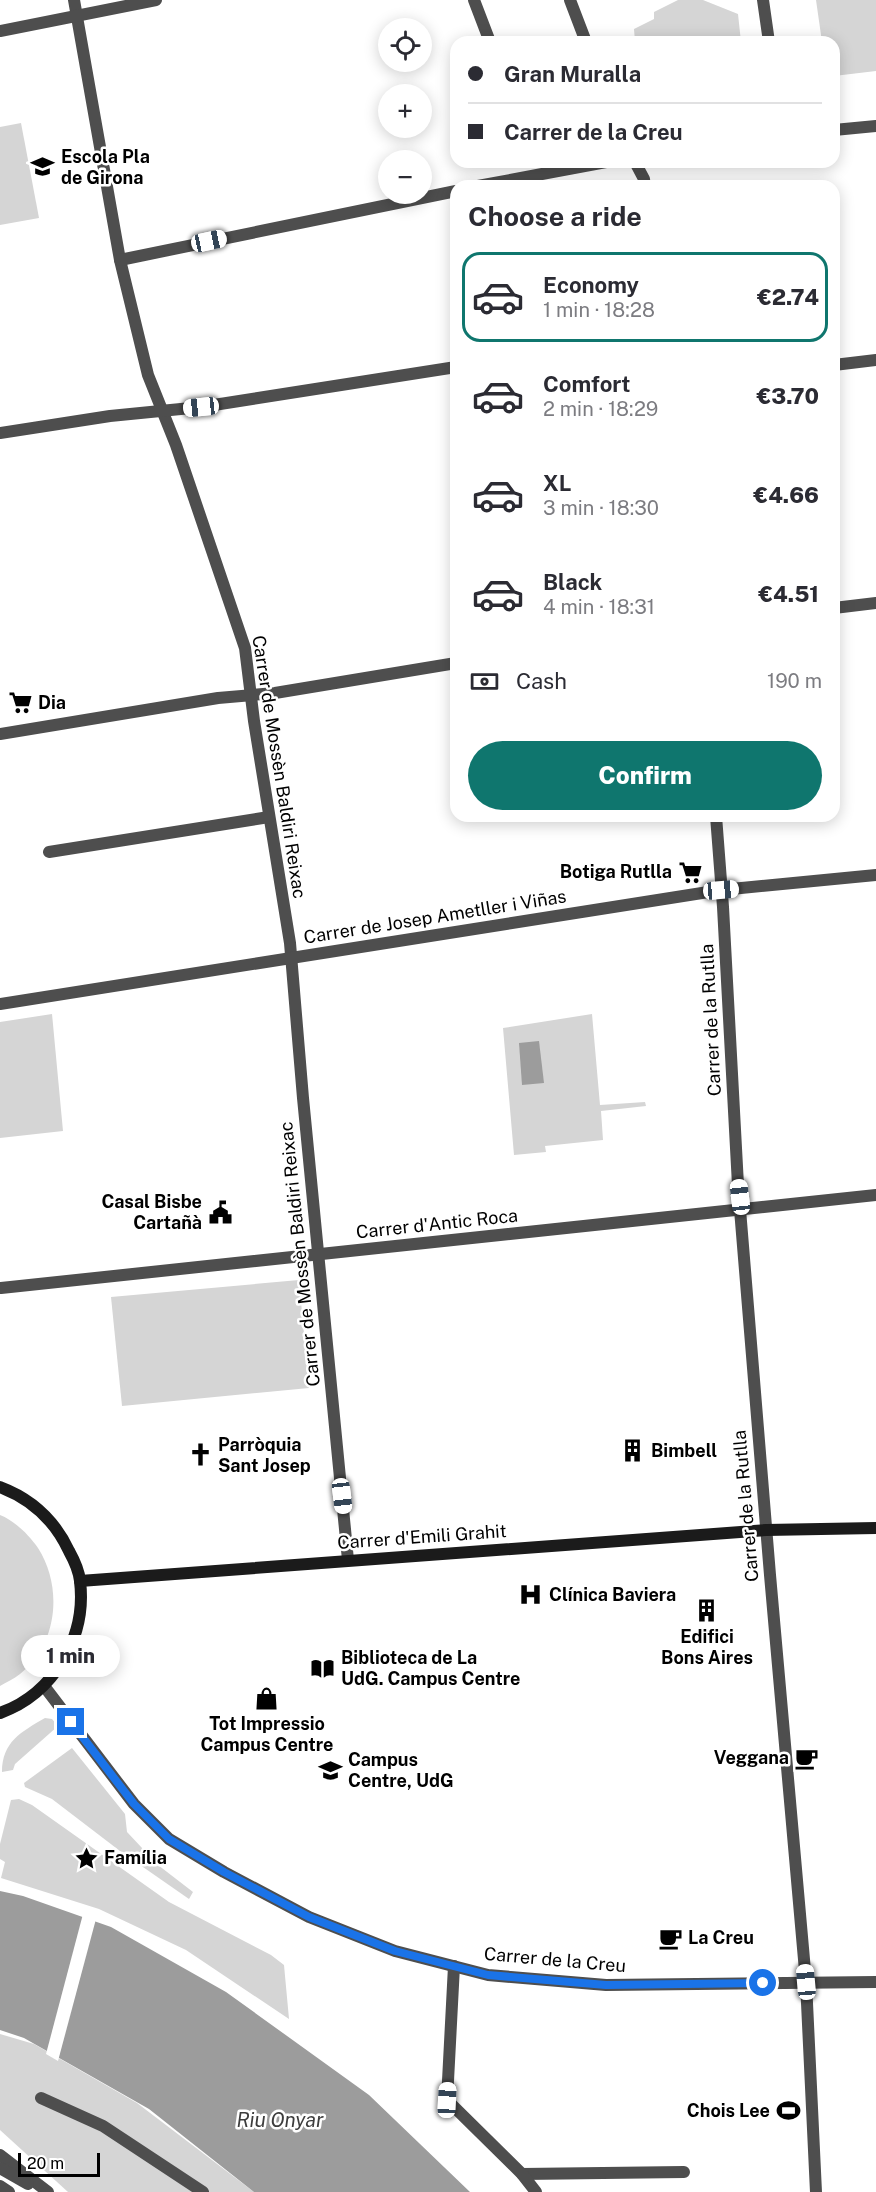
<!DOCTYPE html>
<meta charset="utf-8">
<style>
body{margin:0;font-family:"Public Sans",sans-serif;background:#f7f7f7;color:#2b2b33;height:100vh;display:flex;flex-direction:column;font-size:22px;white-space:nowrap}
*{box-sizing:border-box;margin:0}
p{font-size:20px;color:#7c7c81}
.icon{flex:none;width:33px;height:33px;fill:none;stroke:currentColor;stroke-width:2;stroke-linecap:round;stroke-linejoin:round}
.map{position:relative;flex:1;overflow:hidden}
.panel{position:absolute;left:450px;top:180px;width:390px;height:642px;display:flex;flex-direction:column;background:#fff;border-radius:18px;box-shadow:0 3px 15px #0003}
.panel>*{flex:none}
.top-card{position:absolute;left:450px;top:36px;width:390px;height:132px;border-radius:18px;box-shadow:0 3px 15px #0003;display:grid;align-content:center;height:132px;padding:0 18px;background:#fff}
.fabs{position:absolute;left:378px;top:18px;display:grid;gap:12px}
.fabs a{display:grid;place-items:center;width:54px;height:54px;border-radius:50%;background:#fff;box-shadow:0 3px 15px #0003;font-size:30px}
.scale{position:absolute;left:18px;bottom:15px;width:82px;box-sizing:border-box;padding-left:6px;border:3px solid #000;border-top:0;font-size:16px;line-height:21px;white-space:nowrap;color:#000;-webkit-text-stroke:4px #fff;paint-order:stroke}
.end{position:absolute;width:27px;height:27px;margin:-14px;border:8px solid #1a73e8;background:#fff;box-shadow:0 0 0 3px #fff}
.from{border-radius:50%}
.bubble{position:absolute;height:42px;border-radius:21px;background:#fff;box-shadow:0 3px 15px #0003;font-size:20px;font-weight:800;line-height:42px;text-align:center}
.car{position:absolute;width:18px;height:36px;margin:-18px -9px;border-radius:8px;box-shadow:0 0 4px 2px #0007;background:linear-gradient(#fff 24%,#345 0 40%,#fff 0 76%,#345 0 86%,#fff 0)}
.top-card b{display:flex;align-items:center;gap:21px;height:57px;font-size:22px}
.top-card b+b{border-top:2px solid #e1e1e2}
.top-card i{width:15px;height:15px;background:#2b2b33}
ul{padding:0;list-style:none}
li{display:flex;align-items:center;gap:18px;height:90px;margin:0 12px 9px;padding:0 6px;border:3px solid transparent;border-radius:18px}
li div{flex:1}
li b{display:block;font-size:22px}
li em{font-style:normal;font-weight:800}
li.on{border-color:#0f766e}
li>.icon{width:54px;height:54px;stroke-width:1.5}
h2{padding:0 18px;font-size:27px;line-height:72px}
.pay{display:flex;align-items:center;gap:15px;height:66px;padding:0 18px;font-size:22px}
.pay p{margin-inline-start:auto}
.cta{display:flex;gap:12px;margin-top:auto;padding:12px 18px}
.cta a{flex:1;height:69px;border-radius:36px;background:#0f766e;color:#fff;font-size:24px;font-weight:800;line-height:69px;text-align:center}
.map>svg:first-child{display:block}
.green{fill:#d5d5d5}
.water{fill:#9c9c9c}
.pier{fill:#fff}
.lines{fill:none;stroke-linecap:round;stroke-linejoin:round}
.lane{stroke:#4e4e4e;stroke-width:12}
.street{stroke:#4e4e4e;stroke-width:12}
.secondary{stroke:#1b1b1b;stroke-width:12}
.route{stroke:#1a73e8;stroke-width:8}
.labels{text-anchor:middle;stroke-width:5;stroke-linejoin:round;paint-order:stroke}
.poi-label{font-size:18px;font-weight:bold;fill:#000;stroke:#fff;text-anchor:start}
.street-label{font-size:18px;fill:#000;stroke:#fff}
.water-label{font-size:20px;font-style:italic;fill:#3d3d3d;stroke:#fff}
</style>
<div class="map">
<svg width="876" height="2192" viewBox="0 0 876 2192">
<rect width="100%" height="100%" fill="#fff"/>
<g class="green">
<polygon points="678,0 703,0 738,14 741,42 635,42 634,29 654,19 654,12"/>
<polygon points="816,0 876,0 876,71 834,76 834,42 822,42"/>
<polygon points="21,123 39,218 0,225 0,127"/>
<polygon points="52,1014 63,1131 0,1138 0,1022"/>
<polygon points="592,1014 600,1105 645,1102 646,1106 601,1111 603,1140 545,1146 546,1152 514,1155 503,1028"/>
<polygon points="299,1280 309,1388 122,1406 111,1297"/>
<path d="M0 1515C15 1521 29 1535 38 1548 63 1587 58 1644 20 1674 14 1679 6 1682 0 1686Z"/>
<path d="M45 1718 52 1719 58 1726 15 1764 13 1770 2 1772C2 1742 21 1732 45 1718Z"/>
<polygon points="72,1748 125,1814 127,1832 158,1865 193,1892 189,1899 120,1851 52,1799 25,1787 24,1783"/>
<polygon points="19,1799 32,1805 169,1902 271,1955 284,1965 289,2019 186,1950 99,1909 1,1878 5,1862 0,1859 0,1844 11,1800"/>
<polygon points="0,2034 34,2044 137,2103 254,2192 68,2192 0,2130"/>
</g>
<g class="water">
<polygon points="539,1041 544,1083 522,1085 519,1043"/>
<polygon points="0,1891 23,1896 111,1927 226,1992 369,2095 470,2192 254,2192 149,2109 24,2038 0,2030"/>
</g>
<polygon class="pier" points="83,1914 96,1919 58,2061 46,2054"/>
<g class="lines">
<g class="lane">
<polyline points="474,0 490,42"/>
<polyline points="522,2174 684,2172"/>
</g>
<g class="street">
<polyline points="74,0 120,260 148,375 176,445 245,648 254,721 290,943 303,1098 348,1560"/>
<polyline points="570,0 586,42"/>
<polyline points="763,0 769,42"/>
<polyline points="0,31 156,0"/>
<polyline points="834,130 876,126"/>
<polyline points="635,162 644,179 645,186"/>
<polyline points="478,186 606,162"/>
<polyline points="120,260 456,191"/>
<polyline points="834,365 876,360"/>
<polyline points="0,433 110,416 201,407 456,367"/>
<polyline points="834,608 876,603"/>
<polyline points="0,734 218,698 275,693 456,663"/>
<polyline points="716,816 723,907 738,1185 770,1575 806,1982 816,2192"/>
<polyline points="49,852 269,817"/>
<polyline points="0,1004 721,890 876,875"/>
<polyline points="1,1288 876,1195"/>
<polyline points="44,1686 134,1804 169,1839 224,1872 309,1917 395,1951 488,1975 606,1985 876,1982"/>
<polyline points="454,1966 447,2100 522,2174 536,2192"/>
<polyline points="41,2098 103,2126 203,2192"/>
<polyline points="0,2155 48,2192"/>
<polyline points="0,2168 28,2184"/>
<polyline points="0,2186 9,2192"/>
</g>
<g class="secondary">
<path d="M0 1487C32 1499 55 1521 69 1551 74 1560 79 1571 80 1581 87 1638 53 1694 0 1713"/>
<polyline points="80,1581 766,1530 876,1528"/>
</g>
</g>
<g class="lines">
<polyline class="route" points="71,1722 134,1804 169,1839 224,1872 309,1917 395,1951 488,1975 606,1985 763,1983"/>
</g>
<defs>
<symbol id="school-bare" viewBox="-9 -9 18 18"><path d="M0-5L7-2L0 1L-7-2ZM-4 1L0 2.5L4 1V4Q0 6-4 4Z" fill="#000" stroke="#fff" stroke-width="2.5" paint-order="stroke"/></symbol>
<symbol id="supermarket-bare" viewBox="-9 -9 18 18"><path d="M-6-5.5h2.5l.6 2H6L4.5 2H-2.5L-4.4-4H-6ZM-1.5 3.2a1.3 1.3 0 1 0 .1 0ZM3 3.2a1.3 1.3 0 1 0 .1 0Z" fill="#000" stroke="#fff" stroke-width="2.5" paint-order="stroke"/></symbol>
<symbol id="civic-bare" viewBox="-9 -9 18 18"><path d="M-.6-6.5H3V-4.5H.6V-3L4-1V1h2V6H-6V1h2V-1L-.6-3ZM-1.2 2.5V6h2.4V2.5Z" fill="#000" stroke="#fff" stroke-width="2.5" paint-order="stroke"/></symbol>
<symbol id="building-bare" viewBox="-9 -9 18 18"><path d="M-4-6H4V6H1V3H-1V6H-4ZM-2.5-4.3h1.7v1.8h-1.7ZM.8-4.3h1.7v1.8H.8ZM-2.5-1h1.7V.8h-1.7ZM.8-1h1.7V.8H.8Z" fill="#000" stroke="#fff" stroke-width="2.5" paint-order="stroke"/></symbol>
<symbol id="church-bare" viewBox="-9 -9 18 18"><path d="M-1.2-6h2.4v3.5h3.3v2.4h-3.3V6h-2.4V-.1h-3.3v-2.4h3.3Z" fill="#000" stroke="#fff" stroke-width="2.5" paint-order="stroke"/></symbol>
<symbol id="hospital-bare" viewBox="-9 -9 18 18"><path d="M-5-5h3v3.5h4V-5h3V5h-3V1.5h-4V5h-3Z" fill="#000" stroke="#fff" stroke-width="2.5" paint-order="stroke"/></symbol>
<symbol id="library-bare" viewBox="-9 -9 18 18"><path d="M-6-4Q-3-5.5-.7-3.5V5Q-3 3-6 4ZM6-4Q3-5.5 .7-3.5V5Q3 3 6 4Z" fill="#000" stroke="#fff" stroke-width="2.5" paint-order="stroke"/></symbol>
<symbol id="shop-bare" viewBox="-9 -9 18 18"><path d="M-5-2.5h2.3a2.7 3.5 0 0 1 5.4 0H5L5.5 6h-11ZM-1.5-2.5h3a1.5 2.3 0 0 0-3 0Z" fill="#000" stroke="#fff" stroke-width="2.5" paint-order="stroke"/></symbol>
<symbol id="cafe-bare" viewBox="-9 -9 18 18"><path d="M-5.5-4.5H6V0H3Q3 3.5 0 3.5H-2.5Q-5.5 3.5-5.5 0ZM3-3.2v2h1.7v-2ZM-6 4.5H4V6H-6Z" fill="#000" stroke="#fff" stroke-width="2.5" paint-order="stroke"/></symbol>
<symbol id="university-bare" viewBox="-9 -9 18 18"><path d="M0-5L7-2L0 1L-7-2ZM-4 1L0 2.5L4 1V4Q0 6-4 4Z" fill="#000" stroke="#fff" stroke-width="2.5" paint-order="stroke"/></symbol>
<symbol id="sight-bare" viewBox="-9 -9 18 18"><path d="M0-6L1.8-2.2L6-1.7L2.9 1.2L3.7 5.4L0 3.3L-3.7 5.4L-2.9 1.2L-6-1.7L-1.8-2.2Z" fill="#000" stroke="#fff" stroke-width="2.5" paint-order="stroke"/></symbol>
<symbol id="stadium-bare" viewBox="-9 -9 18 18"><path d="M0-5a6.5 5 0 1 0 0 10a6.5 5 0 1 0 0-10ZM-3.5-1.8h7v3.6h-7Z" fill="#000" stroke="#fff" stroke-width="2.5" paint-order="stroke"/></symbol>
</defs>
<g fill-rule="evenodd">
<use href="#school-bare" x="26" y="150" width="33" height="33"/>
<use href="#supermarket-bare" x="4" y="686" width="33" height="33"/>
<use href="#supermarket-bare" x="674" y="856" width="33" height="33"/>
<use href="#civic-bare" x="204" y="1196" width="33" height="33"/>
<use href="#building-bare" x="616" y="1434" width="33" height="33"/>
<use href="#church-bare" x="184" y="1438" width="33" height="33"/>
<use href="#hospital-bare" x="514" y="1578" width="33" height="33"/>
<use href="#building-bare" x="690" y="1594" width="33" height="33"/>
<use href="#library-bare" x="306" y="1652" width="33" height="33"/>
<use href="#shop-bare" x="250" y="1682" width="33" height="33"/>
<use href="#cafe-bare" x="790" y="1742" width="33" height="33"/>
<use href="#university-bare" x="314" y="1754" width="33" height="33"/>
<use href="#sight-bare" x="70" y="1842" width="33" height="33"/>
<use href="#cafe-bare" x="654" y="1922" width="33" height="33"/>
<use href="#stadium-bare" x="772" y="2094" width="33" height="33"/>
</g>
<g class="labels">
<g class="poi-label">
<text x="61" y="163">Escola Pla<tspan x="61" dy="21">de Girona</tspan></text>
<text x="38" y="709">Dia</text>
<text x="672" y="878" text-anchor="end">Botiga Rutlla</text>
<text x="202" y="1208" text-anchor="end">Casal Bisbe<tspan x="202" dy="21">Cartañà</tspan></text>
<text x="218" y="1451">Parròquia<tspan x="218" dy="21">Sant Josep</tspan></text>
<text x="651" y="1457">Bimbell</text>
<text x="549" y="1601">Clínica Baviera</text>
<text x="707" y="1643" text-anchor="middle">Edifici<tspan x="707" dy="21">Bons Aires</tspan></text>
<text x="341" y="1664">Biblioteca de La<tspan x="341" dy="21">UdG. Campus Centre</tspan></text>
<text x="267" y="1730" text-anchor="middle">Tot Impressio<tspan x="267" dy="21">Campus Centre</tspan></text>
<text x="789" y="1764" text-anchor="end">Veggana</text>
<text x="348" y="1766">Campus<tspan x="348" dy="21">Centre, UdG</tspan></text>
<text x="104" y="1864">Família</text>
<text x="688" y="1944">La Creu</text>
<text x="770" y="2117" text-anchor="end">Chois Lee</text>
</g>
<g class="street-label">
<text transform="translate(279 767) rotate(81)" y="6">Carrer de Mossèn Baldiri Reixac</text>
<text transform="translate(435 917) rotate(-9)" y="6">Carrer de Josep Ametller i Viñas</text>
<text transform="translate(711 1020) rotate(-93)" y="6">Carrer de la Rutlla</text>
<text transform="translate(437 1224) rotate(-6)" y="6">Carrer d'Antic Roca</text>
<text transform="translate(300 1254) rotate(-96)" y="6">Carrer de Mossèn Baldiri Reixac</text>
<text transform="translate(746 1506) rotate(-95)" y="6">Carrer de la Rutlla</text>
<text transform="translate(422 1537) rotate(-4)" y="6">Carrer d'Emili Grahit</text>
<text transform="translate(555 1960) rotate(5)" y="6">Carrer de la Creu</text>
</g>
<g class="water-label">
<text x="280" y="2127">Riu Onyar</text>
</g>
</g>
</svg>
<div class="fabs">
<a><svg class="icon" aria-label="locate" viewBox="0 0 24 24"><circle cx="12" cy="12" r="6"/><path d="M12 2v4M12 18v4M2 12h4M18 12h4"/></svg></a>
<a>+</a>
<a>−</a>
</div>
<div class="scale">20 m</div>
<i class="end from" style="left:763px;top:1983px"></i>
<i class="end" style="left:71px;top:1722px"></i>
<div class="bubble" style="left:21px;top:1635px;width:99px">1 min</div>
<i class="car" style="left:209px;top:241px;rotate:78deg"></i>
<i class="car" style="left:201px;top:407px;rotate:264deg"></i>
<i class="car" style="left:721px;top:890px;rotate:85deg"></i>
<i class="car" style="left:740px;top:1197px;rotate:353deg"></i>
<i class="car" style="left:342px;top:1496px;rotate:173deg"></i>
<i class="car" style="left:806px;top:1982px;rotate:355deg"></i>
<i class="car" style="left:447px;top:2100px;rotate:3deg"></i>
<div class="top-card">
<b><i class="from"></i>Gran Muralla</b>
<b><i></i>Carrer de la Creu</b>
</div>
<section class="panel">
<h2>Choose a ride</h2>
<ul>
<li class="on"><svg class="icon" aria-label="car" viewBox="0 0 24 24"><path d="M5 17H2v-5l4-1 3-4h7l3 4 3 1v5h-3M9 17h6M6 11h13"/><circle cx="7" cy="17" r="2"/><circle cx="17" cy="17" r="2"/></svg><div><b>Economy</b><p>1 min · 18:28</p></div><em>€2.74</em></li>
<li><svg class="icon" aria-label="car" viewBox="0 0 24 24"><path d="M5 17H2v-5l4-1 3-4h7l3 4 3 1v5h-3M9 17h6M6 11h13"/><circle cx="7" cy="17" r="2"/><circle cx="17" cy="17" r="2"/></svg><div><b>Comfort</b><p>2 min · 18:29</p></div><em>€3.70</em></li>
<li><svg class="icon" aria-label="car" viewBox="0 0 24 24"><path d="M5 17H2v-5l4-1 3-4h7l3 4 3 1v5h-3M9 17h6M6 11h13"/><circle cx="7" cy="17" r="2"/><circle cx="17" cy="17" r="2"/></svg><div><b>XL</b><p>3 min · 18:30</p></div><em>€4.66</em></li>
<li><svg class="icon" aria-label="car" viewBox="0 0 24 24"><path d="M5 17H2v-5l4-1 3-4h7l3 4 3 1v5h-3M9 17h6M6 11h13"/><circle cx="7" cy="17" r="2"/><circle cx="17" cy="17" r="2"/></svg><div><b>Black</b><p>4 min · 18:31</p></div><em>€4.51</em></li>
</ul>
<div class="pay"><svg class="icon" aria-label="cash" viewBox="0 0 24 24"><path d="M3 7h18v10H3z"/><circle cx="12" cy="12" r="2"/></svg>Cash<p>190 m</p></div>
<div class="cta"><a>Confirm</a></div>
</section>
</div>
